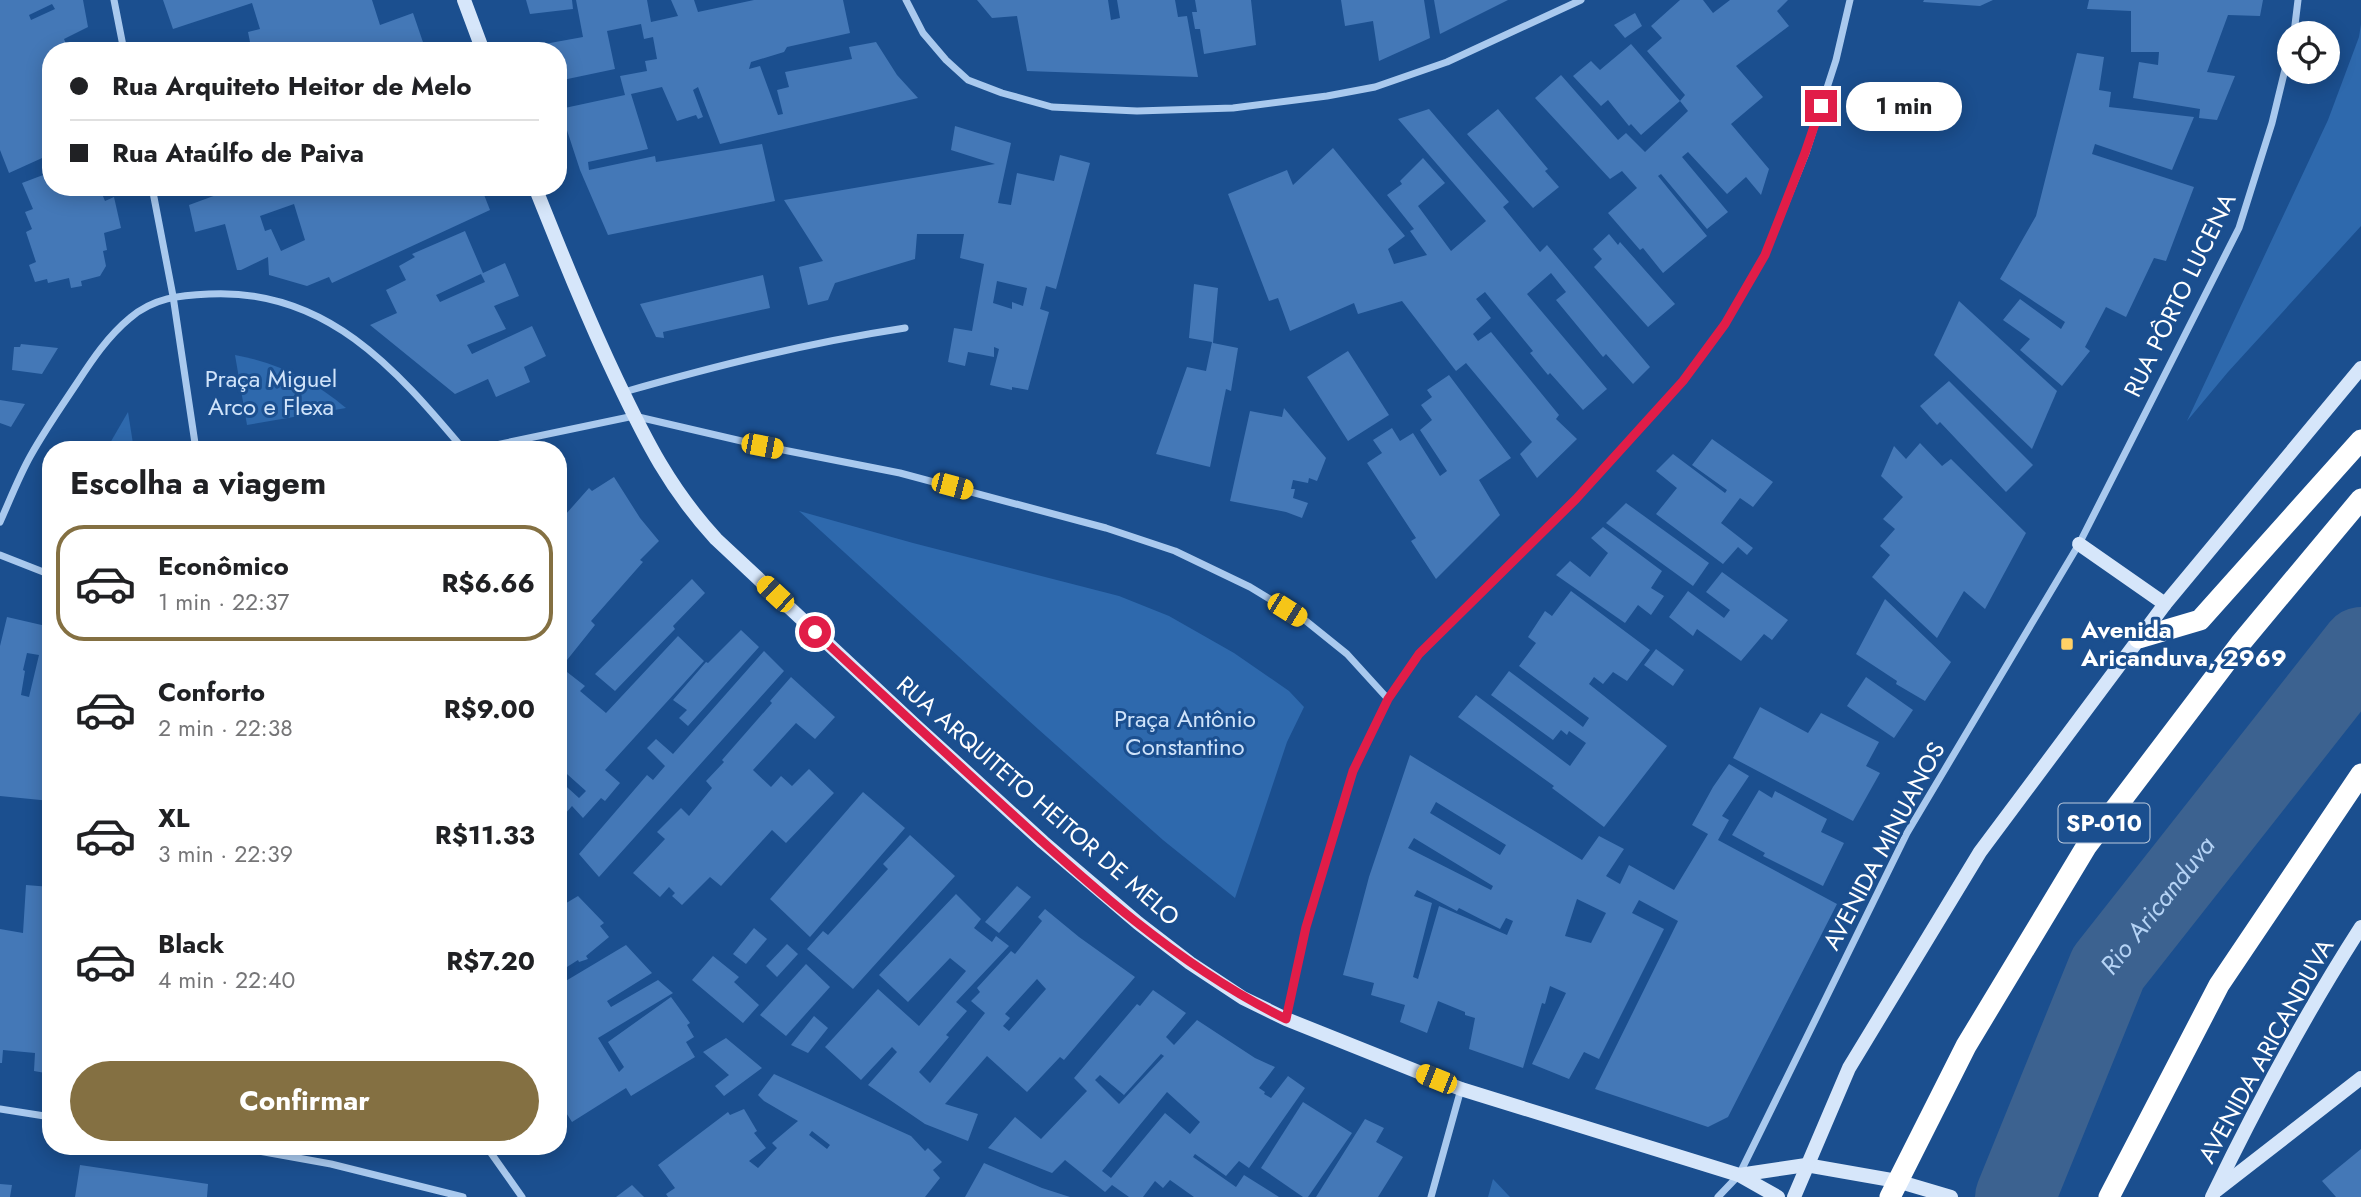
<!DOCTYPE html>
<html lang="pt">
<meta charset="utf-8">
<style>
body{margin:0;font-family:Jost,sans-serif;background:#f6f6f6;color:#202124;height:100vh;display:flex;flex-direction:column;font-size:26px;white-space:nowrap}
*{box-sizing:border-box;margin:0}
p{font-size:23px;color:#757577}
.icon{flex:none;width:38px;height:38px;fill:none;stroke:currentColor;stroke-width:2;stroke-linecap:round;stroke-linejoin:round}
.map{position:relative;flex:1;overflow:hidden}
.sheet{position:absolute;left:42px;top:441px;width:525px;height:714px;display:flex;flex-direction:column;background:#fff;border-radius:28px;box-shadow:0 4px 18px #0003}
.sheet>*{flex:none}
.hud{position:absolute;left:42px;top:42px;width:525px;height:154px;border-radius:28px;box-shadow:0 4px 18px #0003;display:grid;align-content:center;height:154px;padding:0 28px;background:#fff}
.tools{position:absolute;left:2277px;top:21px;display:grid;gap:14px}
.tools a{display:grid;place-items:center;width:63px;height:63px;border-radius:50%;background:#fff;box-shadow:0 4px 18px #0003;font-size:35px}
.end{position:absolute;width:32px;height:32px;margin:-16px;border:9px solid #e11d48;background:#fff;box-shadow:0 0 0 4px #fff}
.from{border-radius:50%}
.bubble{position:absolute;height:49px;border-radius:24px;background:#fff;box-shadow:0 4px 18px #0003;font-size:23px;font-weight:700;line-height:49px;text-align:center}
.car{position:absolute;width:21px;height:42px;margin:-21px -10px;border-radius:9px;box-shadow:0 0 5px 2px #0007;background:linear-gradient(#f5c518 24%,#345 0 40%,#f5c518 0 76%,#345 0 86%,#f5c518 0)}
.hud b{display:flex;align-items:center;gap:24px;height:66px;font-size:26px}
.hud b+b{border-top:2px solid #e0e0e0}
.hud i{width:18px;height:18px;background:#202124}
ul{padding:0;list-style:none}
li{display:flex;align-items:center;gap:21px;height:116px;margin:0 14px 10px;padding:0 14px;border:4px solid transparent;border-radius:28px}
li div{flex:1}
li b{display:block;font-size:26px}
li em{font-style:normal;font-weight:700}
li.selected{border-color:#847042}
li>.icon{width:63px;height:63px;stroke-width:1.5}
h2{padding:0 28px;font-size:32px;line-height:84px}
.action{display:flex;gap:14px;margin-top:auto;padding:14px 28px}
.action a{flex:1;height:80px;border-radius:42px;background:#847042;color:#fff;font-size:28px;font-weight:700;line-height:80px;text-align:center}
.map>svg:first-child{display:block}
.green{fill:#2e69ad}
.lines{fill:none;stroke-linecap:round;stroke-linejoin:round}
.river{stroke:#3c6290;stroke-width:80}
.building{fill:#4478b7;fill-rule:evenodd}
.street{stroke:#a9c9ee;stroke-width:7}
.secondary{stroke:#d6e6fa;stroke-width:14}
.highway{stroke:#fff;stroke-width:21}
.route{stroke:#e11d48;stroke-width:9}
.poi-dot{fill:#ffd166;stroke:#1b4f8f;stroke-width:2.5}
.labels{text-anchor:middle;stroke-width:6;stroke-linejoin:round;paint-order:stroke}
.shield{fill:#1b4f8f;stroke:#bbcadd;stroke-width:2}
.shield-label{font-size:23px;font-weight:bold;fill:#fff}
.street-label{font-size:24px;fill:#fff;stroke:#1b4f8f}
.park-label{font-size:24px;fill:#cfe3fa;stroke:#1b4f8f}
.poi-label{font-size:24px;font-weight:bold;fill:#fff;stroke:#1b4f8f;text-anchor:start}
.water-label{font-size:26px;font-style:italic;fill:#b5d3f5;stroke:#1b4f8f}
</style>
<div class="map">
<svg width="2361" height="1197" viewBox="0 0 2361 1197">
<rect width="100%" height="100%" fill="#1b4f8f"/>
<g class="green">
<polygon points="2361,24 2361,226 2228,372 2187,421 2328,120 2359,37"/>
<path d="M235 355C278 363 313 380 346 408L247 425Z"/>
<polygon points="128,412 134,450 106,450"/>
<polygon points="799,511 913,543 1119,596 1169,616 1234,653 1289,691 1304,707 1287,742 1235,898 1163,840 1038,729"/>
<polygon points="1493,1179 1509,1196 1510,1197 1488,1197"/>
</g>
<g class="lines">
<path class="river" id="s1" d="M2015 1197 2108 968 2361 647"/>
</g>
<g class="building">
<path d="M0 0H83L88 27 64 39 69 51H51V154L9 173 0 150ZM52 4 55 9 31 20 29 15Z"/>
<polygon points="163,0 372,0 380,25 413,13 426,51 212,51 231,44 232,48 250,42 248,32 260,29 252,3 173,29"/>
<polygon points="526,0 572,0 573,9 530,14"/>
<polygon points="576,0 647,0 651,22 678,16 671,0 694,0 698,12 754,0 843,0 850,33 787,47 784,52 751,62 749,69 760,66 778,115 783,114 777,90 789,87 785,72 852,59 849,47 876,42 897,75 918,98 720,144 698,87 693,90 703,117 698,119 696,115 677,121 662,87 631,94 648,149 588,162 589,170 655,156 656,162 762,144 775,201 608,235 580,170 560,109 625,95 620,76 647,71 645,61 657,59 653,37 644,39 641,24 607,31 615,69 558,81 558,51 541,51 539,45 583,37"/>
<polygon points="977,0 1108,0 1111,20 1120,18 1117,0 1175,0 1178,17 1187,16 1198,77 1027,71 1017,16 992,18"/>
<polygon points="1195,0 1251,0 1256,45 1204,54 1200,29 1195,29 1192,12 1197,12"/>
<polygon points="1341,0 1424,0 1430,38 1379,61 1373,21 1345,26"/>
<polygon points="1434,0 1508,0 1440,34"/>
<polygon points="1680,0 1703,0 1713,13 1730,0 1788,0 1777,11 1789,26 1736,66 1763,97 1731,124 1769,169 1761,195 1746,177 1727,194 1688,152 1682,157 1728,212 1707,229 1661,174 1658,176 1707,236 1663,273 1643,248 1640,250 1608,213 1637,188 1622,171 1610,179 1535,98 1561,75 1618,140 1626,133 1645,152 1688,111 1680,101 1641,135 1631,124 1629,126 1608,100 1601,106 1573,76 1591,61 1600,70 1631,44 1680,101 1685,95 1647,51 1662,38 1651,26"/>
<polygon points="1924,0 1993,0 1980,6 1923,2"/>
<polygon points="2089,0 2263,0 2260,16 2228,15 2207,72 2235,76 2217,120 2199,118 2200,109 2133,98 2139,62 2158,65 2159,52 2131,52 2131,11 2087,9"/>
<polygon points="1635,13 1642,26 1625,38 1614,25"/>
<polygon points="2077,53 2104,57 2099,90 2111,92 2109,107 2194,117 2172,170 2095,144 2092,154 2194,187 2166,261 2154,258 2126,317 2106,307 2085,347 2090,351 2062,386 2020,350 2030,339 2003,320 2020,299 2061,329 2065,322 2000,279 2036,216"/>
<polygon points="1429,109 1509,202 1503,207 1540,252 1547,245 1650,367 1633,384 1606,354 1603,357 1556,300 1566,292 1551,273 1527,294 1607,389 1583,410 1550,373 1548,375 1530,353 1533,351 1485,292 1476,299 1491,318 1473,334 1478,341 1491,332 1559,415 1556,419 1577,439 1537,478 1520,454 1532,442 1466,363 1456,371 1402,301 1358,314 1354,303 1290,331 1278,298 1269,301 1228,194 1287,170 1293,185 1333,148 1405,236 1388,249 1394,264 1427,255 1410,231 1414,229 1387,195 1402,184 1400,181 1423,158 1445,183 1418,206 1451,251 1486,221 1398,119"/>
<polygon points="1498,109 1548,169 1545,171 1559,187 1533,208 1467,134"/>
<path d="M955 126 1011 143 998 203 1011 205 1017 173 1054 181 1060 155 1090 163 1056 289 1046 286 1040 309 1049 312 1028 390 1012 387V390L990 385 999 349 994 347V357L968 352 965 366 948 362 954 328 972 331 984 264 960 258 964 234H917L915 259 835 283 828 300 808 305 799 267 823 261 784 200 995 164 951 150ZM997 281 1027 288 1023 306 1012 302V309L993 303Z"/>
<polygon points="51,172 51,187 99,187 105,201 114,197 121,228 104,233 107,250 103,251 106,266 100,276 81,281 82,286 71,288 69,278 48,283 47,279 35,282 29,265 36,262 26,232 32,229 25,212 33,209 22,183"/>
<path d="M217 187H481L490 210 332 283 329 277 307 286 269 275 268 257 241 270H237L225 224 195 232 189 205 219 194ZM294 204 305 240 281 251 271 229 265 231 260 216Z"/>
<path d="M465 231 483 273 505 263 519 296 494 306 506 329 467 345 472 354 532 326 546 356 524 367 530 382 496 397 488 379 455 394 370 325 397 313 386 290 406 280 399 266 415 257 412 254ZM481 274 485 282 440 302 436 295Z"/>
<polygon points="1609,234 1618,245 1620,242 1675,304 1648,327 1594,267 1602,259 1593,249"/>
<polygon points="763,275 770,308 663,332 664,338 656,337 640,304"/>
<polygon points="1194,284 1218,288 1213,343 1238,348 1231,391 1226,389 1210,467 1156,454 1187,367 1206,371 1212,342 1189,338"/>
<polygon points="1959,301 2057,391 2032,449 1934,355"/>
<polygon points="21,344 58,348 42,374 12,370 14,347 20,347"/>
<polygon points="1348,351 1389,415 1348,441 1307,377"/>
<polygon points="1449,375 1511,458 1479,480 1500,515 1436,579 1411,541 1416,538 1367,463 1382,453 1373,440 1392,428 1400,441 1413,433 1440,476 1447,471 1420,430 1432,420 1421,405 1432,397 1427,390"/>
<polygon points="1949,381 2033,465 2006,492 1940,422 1937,425 1920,406"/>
<polygon points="0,400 25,404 11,427 0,423"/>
<polygon points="1284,408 1326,458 1317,481 1309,478 1308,483 1293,480 1291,489 1295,489 1293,498 1308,503 1302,518 1286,512 1230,501 1250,411 1282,417"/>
<polygon points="1712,439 1773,482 1753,507 1740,498 1721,523 1753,548 1747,555 1738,547 1723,564 1656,514 1677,488 1656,471 1673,454 1725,493 1727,490 1692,465"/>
<polygon points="1920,443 1942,466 1951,459 2026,533 1985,609 1964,591 1937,638 1872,577 1890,555 1880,546 1895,529 1883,519 1903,497 1881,476 1894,446 1906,459"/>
<polygon points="614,477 640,518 659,541 640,560 643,562 591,621 595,625 563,665 558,661 558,523 589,488 592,491"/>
<polygon points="1626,503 1709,563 1693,586 1606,523"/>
<polygon points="1603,527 1662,571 1651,588 1664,596 1651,615 1638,605 1625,623 1556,575 1570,561 1590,577 1608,553 1591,538"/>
<polygon points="1722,572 1788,620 1772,640 1764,634 1741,661 1697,629 1693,636 1669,617 1688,591 1724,618 1730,610 1706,592"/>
<polygon points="692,579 705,593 673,626 675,629 615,691 595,674"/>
<polygon points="1571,591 1650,650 1627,681 1613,672 1603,684 1594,677 1589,684 1667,746 1604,827 1552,788 1554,786 1458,717 1476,695 1570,766 1586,743 1569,731 1567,735 1561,730 1553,740 1491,695 1509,671 1583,727 1589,718 1519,666 1536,643 1528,637 1545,611 1552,616"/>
<polygon points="1885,599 1951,662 1925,701 1896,684 1897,681 1856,654"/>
<path d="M50 612 51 801 0 796V646L7 617 46 626ZM27 653 39 655 29 697 21 695 25 671 23 670Z"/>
<polygon points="741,630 759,647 688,726 679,718 687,710 673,700 706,662 708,663"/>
<polygon points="678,636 704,661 605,770 620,783 605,801 601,798 583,818 572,806 558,822 558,779 579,798 586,791 558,766 558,665 585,686 580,691 606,713"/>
<polygon points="1656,649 1684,670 1673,686 1644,665"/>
<polygon points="764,651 784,671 599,877 579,854 647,775 653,780 665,766 647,748 656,739 673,754"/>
<polygon points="791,677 835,717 815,739 796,723 753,770 771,787 781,776 792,786 809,769 834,793 786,843 772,830 721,886 710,877 682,905 672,896 675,893 669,887 660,897 633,873 665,839 657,832 681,808 689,816 712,788 706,781 724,762 722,760 772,703 770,701"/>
<polygon points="1866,677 1913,710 1894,738 1847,706"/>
<polygon points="1760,707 1808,733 1821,713 1879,742 1866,766 1880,773 1853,821 1733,758"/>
<path d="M1410 755 1582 860 1599 836 1624 849 1606 876 1620 884 1629 865 1674 890 1708 834 1692 825 1713 787 1729 764 1749 776 1722 816 1729 820 1718 840 1837 904 1728 1117 1708 1127 1595 1089 1678 921 1639 900 1632 913 1664 929 1599 1059 1584 1052 1569 1079 1532 1064 1566 993 1550 986 1545 1004 1542 1003 1523 1068 1469 1049 1475 1018 1465 1015V1012L1438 1001 1427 1033 1400 1022 1405 1005 1371 995 1374 983 1343 975 1369 877ZM1436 802 1506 845 1500 855 1430 813ZM1414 838 1493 886 1491 890 1408 848ZM1417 890 1457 911 1459 908 1500 929 1506 918 1513 921 1507 935 1439 906 1418 979 1413 977 1432 903 1414 896ZM1577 899 1606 913 1591 943 1565 936Z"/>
<polygon points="1759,790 1772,798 1775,791 1827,819 1821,832 1844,843 1823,886 1763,856 1765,853 1732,835"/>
<polygon points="863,792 905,828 810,937 770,899"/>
<polygon points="910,835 955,876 853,989 807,949 823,931 828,935 888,869 883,864"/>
<polygon points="26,885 51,887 51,999 46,999 42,1037 51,1037 51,1074 34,1071 35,1053 3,1050 2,1063 0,1063 0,929 23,933"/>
<polygon points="1017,886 1031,897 999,933 985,922"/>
<path d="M956 894 981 919 974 928 992 942 996 936 1009 946 956 1002 967 1011 946 1035 949 1037 919 1072 930 1083 985 1013 971 1001 980 992 977 988 1011 951 1015 954 1042 921 1038 917 1045 909 1079 937 1135 977 1064 1060 1060 1057 1027 1092 987 1056 945 1104 978 1114 968 1141 925 1124 868 1085 897 1052 892 1047 861 1080 825 1047 878 989 919 1026 966 971 950 958 908 1002 879 975ZM1037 979 1046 989 1009 1031 1003 1026 1010 1018 1005 1014Z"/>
<polygon points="578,896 604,923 600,926 609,937 586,956 588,959 579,962 578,960 559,972 564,982 626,945 652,973 607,1001 611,1007 658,980 673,993 598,1038 619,1072 624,1067 608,1042 671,997 690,1023 687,1025 694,1037 686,1042 695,1057 631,1096 626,1088 572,1122 558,1100 558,908"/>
<polygon points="754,928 767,939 746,964 733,954"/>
<polygon points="787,944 798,954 777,977 766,966"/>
<polygon points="713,956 739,977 734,982 759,1005 743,1023 692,980"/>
<polygon points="806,964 830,987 786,1036 760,1015"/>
<path d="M1153 990 1186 1013 1166 1037 1174 1045 1197 1020 1255 1058 1275 1067 1259 1088 1265 1092 1264 1094 1271 1098 1288 1076 1305 1088 1249 1168 1239 1161 1226 1176 1195 1154 1193 1157 1236 1187 1244 1175 1279 1197H1194L1170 1180 1163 1188 1155 1181 1143 1197H1129L1112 1185 1105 1192 1065 1160 1052 1173 988 1148 1015 1117 1041 1139 1087 1091 1074 1078 1137 1004 1140 1006ZM1161 1054 1164 1056 1119 1104 1095 1080 1100 1075 1124 1095ZM1167 1092 1200 1122 1190 1134 1165 1113 1111 1178 1102 1171Z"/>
<polygon points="814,1016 828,1028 808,1053 791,1045"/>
<polygon points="726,1038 762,1068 724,1096 715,1086 729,1075 703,1052"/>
<path d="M774 1074 911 1136 925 1151 928 1148 942 1162 933 1170 940 1178 925 1197H668L666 1194 675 1188 658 1165 728 1112 730 1115 744 1109 757 1131 754 1133 766 1148 749 1161 758 1168 777 1148 772 1143 798 1121 764 1101 758 1095ZM812 1131 830 1145 827 1149 809 1135Z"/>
<polygon points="1303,1102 1352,1133 1308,1197 1303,1197 1261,1168"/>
<polygon points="1365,1119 1384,1128 1376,1142 1403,1157 1378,1197 1316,1197"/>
<polygon points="2361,1149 2361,1197 2336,1197 2322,1181"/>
<polygon points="984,1163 1042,1188 1070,1197 965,1197"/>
<polygon points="80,1165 208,1184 207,1197 75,1197"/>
<polygon points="0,1184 12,1185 10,1197 0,1197"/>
<polygon points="632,1185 644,1197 616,1197"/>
</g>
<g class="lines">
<g class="street">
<polyline points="114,0 124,51"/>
<polyline points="906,0 923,33 946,60 968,80 1002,93 1052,107 1137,111 1233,108 1327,96 1375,87 1447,62 1581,0"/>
<polyline points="2294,33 2298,0"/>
<polyline points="152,187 173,296 196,450"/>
<path d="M624 392C719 365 807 343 905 328"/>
<polyline points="472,450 634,416 763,446 900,473 1106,528 1175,551 1250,587 1306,621 1347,654 1388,699"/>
<path d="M0 522C10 500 19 476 31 455 45 430 61 407 77 383 92 360 108 336 130 318 153 298 180 295 209 294 326 288 395 368 464 450"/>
<polyline points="0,555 51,575"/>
<polyline points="1286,1019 1306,927 1353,771 1388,699 1419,654 1576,499 1683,381 1725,324 1765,255 1806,153 1836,60 1850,0"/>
<polyline points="0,1109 51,1117"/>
<polyline points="231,1146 331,1164 463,1197"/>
<polyline points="486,1146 522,1197"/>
<polyline points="1431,1197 1461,1089"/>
<polyline points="1718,1197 1739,1175 1907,833 2079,544 2239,228 2272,123 2289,53"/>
</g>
<g class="secondary">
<polyline points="464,0 483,51"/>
<path d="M535 187C561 252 587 317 617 380 646 441 670 489 716 539L916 726 1043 842 1138 923 1190 963 1243 998 1286 1019 1461 1089 1739 1175 1778 1197"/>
<polyline points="2079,544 2165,604"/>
<polyline points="1739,1175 1806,1165 1897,1181 1951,1197"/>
<polyline points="2217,1190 2361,1078"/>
<polyline points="1794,1197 1849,1068 1980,852 2165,604 2361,368"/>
<path d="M2212 1197C2257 1104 2305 1014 2361 927"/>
</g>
<g class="highway">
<polyline points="2139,638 2200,620 2361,440"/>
<polyline points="1890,1197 1966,1046 2086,847 2240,644 2361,499"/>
<polyline points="2109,1197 2219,985 2361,774"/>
</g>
</g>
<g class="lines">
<path class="route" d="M815 632C876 689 937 745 999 802 1087 883 1178 966 1286 1019L1306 927 1353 771 1388 699 1419 654 1576 499 1683 381 1725 324 1765 255 1805 153 1821 106"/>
</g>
<rect class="poi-dot" x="2060" y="637" width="14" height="14" rx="3.5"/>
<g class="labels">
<rect class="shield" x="2058.5" y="803.5" width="91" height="39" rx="5"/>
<g class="shield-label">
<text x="2104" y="831">SP-010</text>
</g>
<g class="street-label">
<text transform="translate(2180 295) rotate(-64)" y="8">RUA PÔRTO LUCENA</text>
<text transform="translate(1038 801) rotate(41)" y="8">RUA ARQUITETO HEITOR DE MELO</text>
<text transform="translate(1884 846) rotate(-62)" y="8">AVENIDA MINUANOS</text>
<text transform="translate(2266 1051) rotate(-61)" y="8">AVENIDA ARICANDUVA</text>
</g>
<g class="park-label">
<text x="271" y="387">Praça Miguel<tspan x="271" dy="28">Arco e Flexa</tspan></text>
<text x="1185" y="727">Praça Antônio<tspan x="1185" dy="28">Constantino</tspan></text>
</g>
<g class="poi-label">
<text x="2081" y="638">Avenida<tspan x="2081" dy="28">Aricanduva, 2969</tspan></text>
</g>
<g class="water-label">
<text dy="9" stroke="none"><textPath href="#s1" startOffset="327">Rio Aricanduva</textPath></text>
</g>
</g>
</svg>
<div class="tools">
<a><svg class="icon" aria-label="locate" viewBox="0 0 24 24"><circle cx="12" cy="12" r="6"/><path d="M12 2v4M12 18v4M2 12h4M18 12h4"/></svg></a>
</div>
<i class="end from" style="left:815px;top:632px"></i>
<i class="end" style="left:1821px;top:106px"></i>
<div class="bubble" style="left:1846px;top:82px;width:116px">1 min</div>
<i class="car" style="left:762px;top:446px;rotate:101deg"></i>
<i class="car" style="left:952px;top:486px;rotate:105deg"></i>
<i class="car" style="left:775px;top:594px;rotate:313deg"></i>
<i class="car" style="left:1287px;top:610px;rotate:122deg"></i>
<i class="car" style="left:1436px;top:1079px;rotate:292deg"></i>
<div class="hud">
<b><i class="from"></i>Rua Arquiteto Heitor de Melo</b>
<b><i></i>Rua Ataúlfo de Paiva</b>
</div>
<section class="sheet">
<h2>Escolha a viagem</h2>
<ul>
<li class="selected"><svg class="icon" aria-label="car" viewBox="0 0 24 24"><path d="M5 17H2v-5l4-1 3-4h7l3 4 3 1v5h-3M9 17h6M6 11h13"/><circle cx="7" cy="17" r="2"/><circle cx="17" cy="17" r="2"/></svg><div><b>Econômico</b><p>1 min · 22:37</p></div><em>R$6.66</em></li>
<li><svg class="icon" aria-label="car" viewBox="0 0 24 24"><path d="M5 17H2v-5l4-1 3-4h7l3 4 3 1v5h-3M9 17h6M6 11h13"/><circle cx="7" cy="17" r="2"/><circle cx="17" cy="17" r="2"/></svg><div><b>Conforto</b><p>2 min · 22:38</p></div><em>R$9.00</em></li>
<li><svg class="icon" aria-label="car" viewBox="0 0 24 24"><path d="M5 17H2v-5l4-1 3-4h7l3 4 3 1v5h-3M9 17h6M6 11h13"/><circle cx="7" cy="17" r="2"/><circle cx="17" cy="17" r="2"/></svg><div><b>XL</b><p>3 min · 22:39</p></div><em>R$11.33</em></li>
<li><svg class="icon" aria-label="car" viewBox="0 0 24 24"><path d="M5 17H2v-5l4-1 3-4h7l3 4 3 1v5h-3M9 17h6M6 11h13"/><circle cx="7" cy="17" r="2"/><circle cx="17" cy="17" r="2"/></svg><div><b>Black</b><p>4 min · 22:40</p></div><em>R$7.20</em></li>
</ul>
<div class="action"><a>Confirmar</a></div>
</section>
</div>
